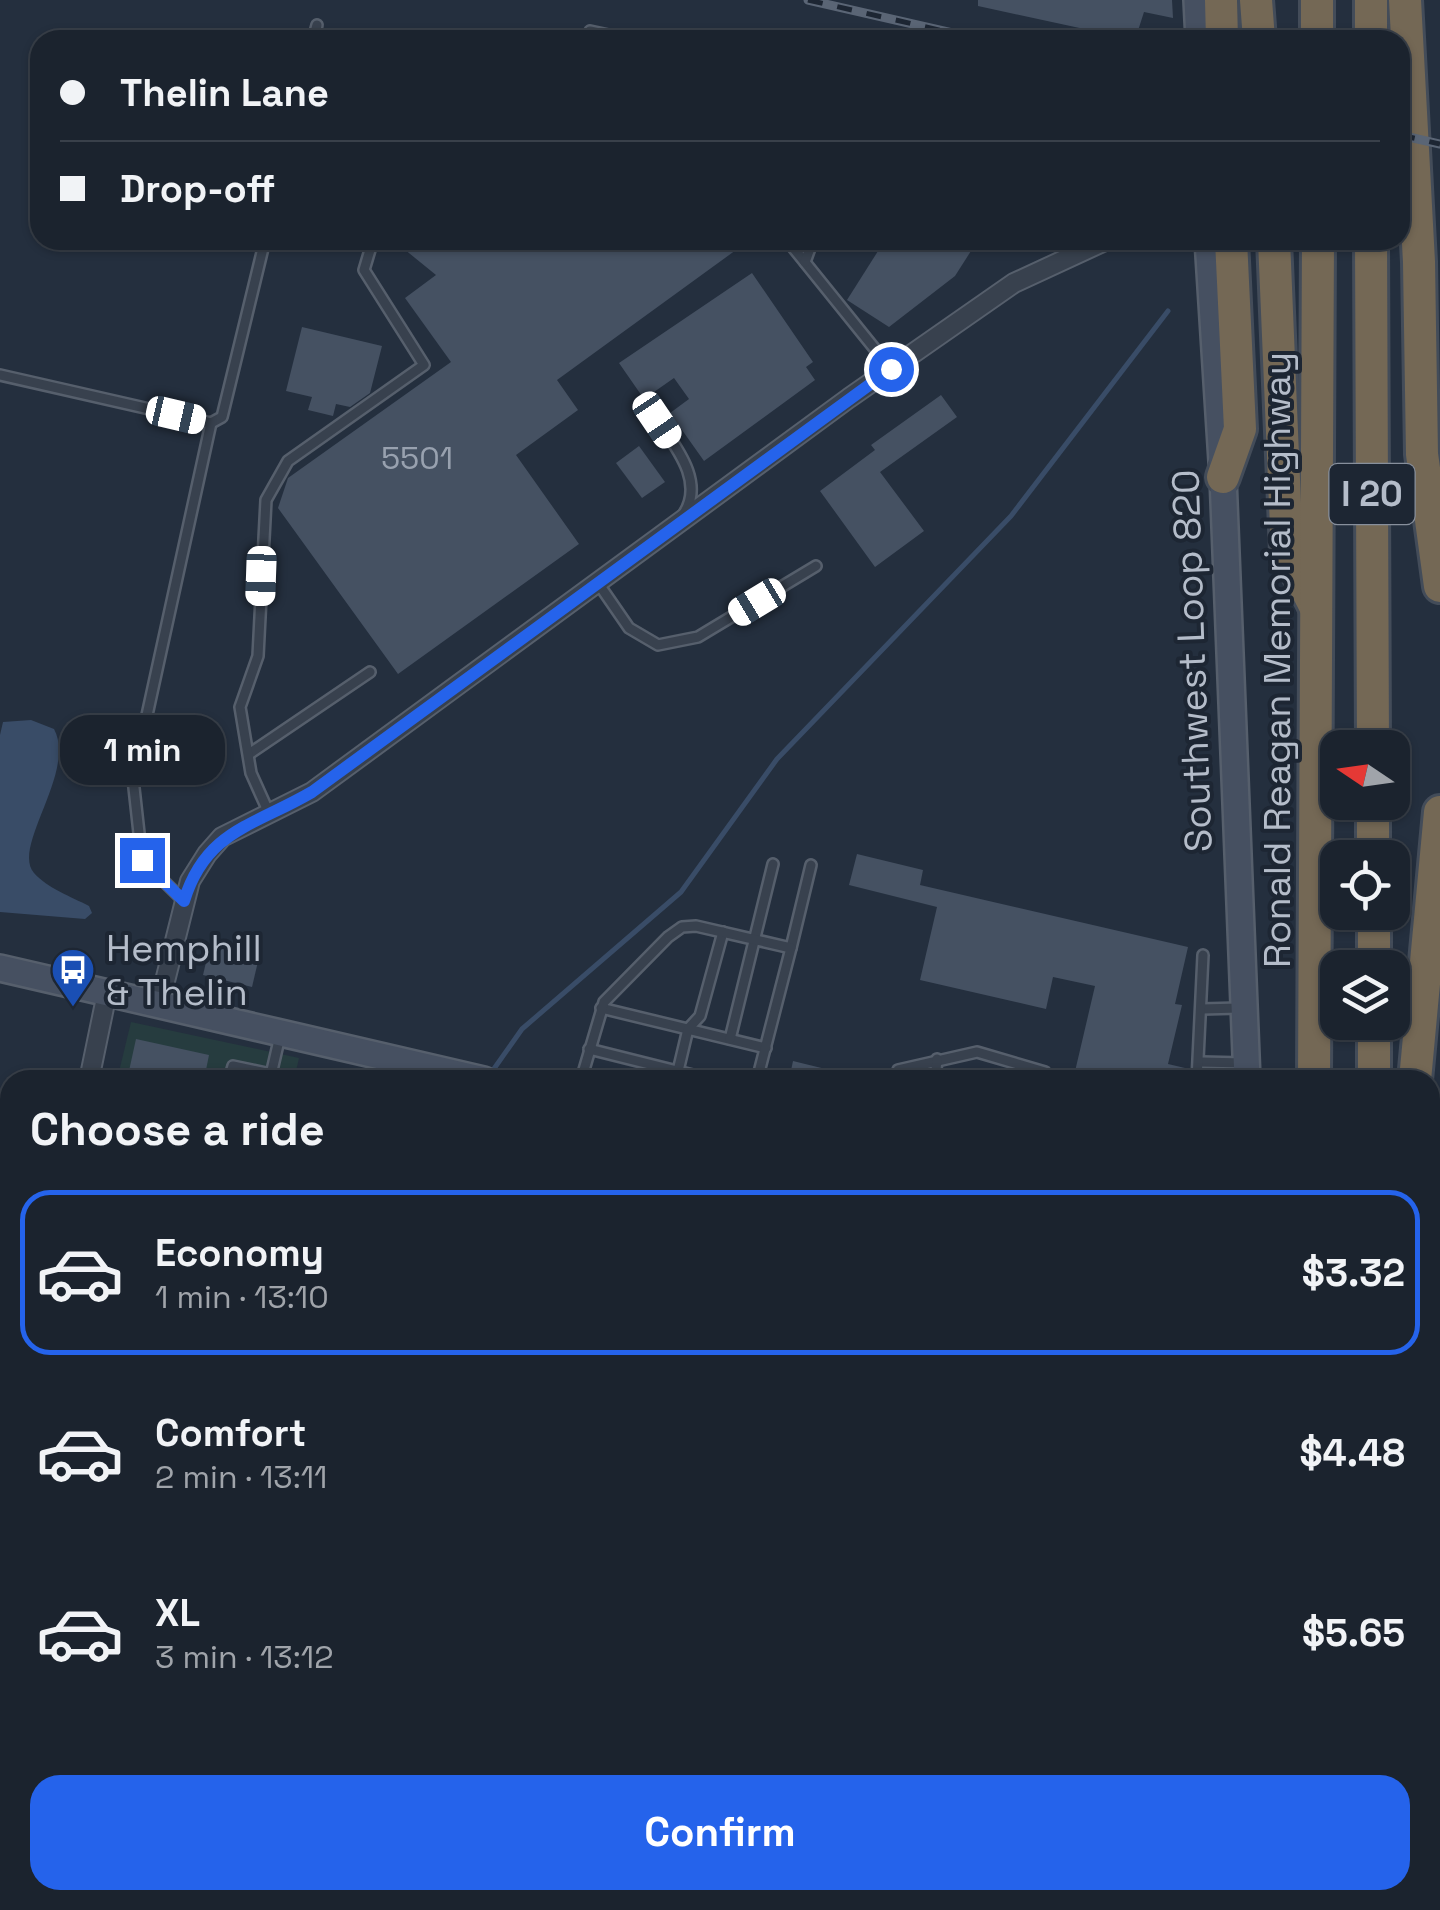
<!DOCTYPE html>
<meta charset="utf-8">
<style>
body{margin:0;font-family:"Space Grotesk",sans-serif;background:#242b36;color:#f1f3f6;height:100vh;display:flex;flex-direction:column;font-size:38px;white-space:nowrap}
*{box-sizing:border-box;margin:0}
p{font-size:32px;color:#a0a4aa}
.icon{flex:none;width:55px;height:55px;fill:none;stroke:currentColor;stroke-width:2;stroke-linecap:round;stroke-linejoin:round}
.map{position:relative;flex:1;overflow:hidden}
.details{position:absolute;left:0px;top:1070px;width:1440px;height:840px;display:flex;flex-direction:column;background:#1b232e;border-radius:30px 30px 0 0;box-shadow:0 2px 8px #0004,0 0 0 2px #39404a}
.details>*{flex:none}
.guide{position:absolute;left:30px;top:30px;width:1380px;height:220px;border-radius:30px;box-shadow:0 2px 8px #0004,0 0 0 2px #39404a;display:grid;align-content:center;height:220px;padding:0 30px;background:#1b232e}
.needle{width:65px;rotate:283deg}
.buttons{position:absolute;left:1320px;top:730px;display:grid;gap:20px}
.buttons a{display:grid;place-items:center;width:90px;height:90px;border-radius:20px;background:#1b232e;box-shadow:0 2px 8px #0004,0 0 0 2px #39404a;font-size:50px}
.end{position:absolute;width:45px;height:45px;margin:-22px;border:12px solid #2563eb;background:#fff;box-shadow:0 0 0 5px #fff}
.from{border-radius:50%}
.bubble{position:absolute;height:70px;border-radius:30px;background:#1b232e;box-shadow:0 2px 8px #0004,0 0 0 2px #39404a;font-size:32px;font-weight:800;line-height:70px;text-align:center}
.car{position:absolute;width:30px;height:60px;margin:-30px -15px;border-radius:12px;box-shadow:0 0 8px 2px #0007;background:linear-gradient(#fff 24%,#345 0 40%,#fff 0 76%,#345 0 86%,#fff 0)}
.guide b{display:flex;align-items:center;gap:35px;height:95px;font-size:38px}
.guide b+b{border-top:2px solid #39404a}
.guide i{width:25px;height:25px;background:#f1f3f6}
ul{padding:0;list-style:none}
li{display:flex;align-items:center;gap:30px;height:165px;margin:0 20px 15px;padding:0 10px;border:5px solid transparent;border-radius:30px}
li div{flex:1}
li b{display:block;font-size:38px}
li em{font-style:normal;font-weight:800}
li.selected{border-color:#2563eb}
li>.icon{width:90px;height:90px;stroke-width:1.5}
h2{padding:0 30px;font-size:45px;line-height:120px}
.button{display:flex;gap:20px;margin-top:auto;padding:20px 30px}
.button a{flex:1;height:115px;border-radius:30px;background:#2563eb;color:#fff;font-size:40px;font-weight:800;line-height:115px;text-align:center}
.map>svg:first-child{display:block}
.green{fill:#263c3f}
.water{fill:#394c67}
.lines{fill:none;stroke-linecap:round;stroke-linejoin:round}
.stream{stroke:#394c67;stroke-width:5}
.building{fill:#455162}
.service-casing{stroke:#565f6c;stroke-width:14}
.minor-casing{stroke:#565f6c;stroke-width:22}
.secondary-casing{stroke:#565f6c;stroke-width:30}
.motorway-casing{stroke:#434c59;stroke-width:38}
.service{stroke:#38414e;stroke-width:9}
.minor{stroke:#38414e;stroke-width:18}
.secondary{stroke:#465061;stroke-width:25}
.motorway{stroke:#746855;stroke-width:32}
.rail-casing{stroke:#5a6575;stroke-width:9}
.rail{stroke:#1d2633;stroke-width:5;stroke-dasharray:15;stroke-linecap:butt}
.route{stroke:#2563eb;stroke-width:12}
.labels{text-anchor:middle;stroke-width:8;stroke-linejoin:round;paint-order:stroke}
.number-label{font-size:32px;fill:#98a1af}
.shield{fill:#1d2633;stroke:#878f9c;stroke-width:2.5}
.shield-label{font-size:35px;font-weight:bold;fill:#b4bcc9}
.street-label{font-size:38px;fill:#b4bcc9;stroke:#1d2633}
.poi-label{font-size:38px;fill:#b4bcc9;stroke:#1d2633;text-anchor:start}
</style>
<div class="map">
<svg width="1440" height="1910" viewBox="0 0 1440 1910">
<rect width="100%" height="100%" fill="#242f3e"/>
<polygon class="green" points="131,1022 299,1058 294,1080 117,1080"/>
<path class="water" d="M31 720 54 729C77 772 11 847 34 873 47 888 72 897 89 906L92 913 85 919 0 912V735L3 722Z"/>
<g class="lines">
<g class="stream">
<polyline points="491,1073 522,1029 681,892 777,759 1011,516 1168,311"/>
<polyline points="0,1510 10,1501"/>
</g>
</g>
<g class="building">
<polygon points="978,0 1172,0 1173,18 1144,12 1135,40 978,6"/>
<polygon points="411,240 727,240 736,250 557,380 578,410 516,455 579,544 398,674 278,508 288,478 451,362 405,298 436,275 404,249"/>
<polygon points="885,240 978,240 955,276 889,327 847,300"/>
<polygon points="752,273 813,362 806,367 815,380 704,461 670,413 689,399 674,378 644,399 619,363"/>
<polygon points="302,327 382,346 370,393 350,407 336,404 333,416 308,410 312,397 286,391"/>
<polygon points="941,395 957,417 880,472 924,531 875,567 820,491 875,450 871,445"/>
<polygon points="639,446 665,482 642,498 616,463"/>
<polygon points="857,854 923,870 920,885 1188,947 1175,1004 1182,1005 1168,1064 1185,1068 1182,1080 1073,1080 1095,986 1053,977 1046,1009 920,980 937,907 849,885"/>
<polygon points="211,941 260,953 252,987 203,975"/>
<polygon points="136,1039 209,1055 204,1080 127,1080"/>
<polygon points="793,1061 850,1075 850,1080 789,1080"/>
</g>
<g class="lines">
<defs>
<g id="service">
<polyline points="313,40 317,25"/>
<polyline points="587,40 590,31 632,40"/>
<polyline points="787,240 891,369"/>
<polyline points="805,262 813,240"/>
<polyline points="0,375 211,423 133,779 142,860 184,901"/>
<path d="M657 419C675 446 706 482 683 515"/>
<polyline points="211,423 222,417 265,240"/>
<polyline points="598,583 629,628 658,645 698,637 816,566"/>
<polyline points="249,754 370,672"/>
<polyline points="269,813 251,773 240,707 258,656 266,500 288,461 424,365 364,270 373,240"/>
<polyline points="791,948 811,865"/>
<polyline points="601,1008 766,1048"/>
<polyline points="1202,1009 1239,1008"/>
<polyline points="730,1039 773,864"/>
<polyline points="589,1049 713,1080"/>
<polyline points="1201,1062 1244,1063"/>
<polyline points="678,1071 688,1029 700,1016 723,932"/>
<polyline points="270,1079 280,1036"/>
<polyline points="229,1080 233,1066 271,1074"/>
<polyline points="581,1080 604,1002 668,937 682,927 696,926 791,948 757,1080"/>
<polyline points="896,1080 898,1070 977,1052 1045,1072 1049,1080"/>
<polyline points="935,1080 937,1059"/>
<polyline points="1197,1080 1203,955"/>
<polyline points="1430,1778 1440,1781"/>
<polyline points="1129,1910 1130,1900"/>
</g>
<g id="minor">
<polyline points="159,1005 190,881 207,854 222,837 312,792 849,398 1014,283 1107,240"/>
<polyline points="89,1080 107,993"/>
<polyline points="0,1444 10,1425"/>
<polyline points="45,1910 47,1900"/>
<polyline points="299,1910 302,1900"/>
<polyline points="523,1910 525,1900"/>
<polyline points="749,1910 751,1900"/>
<polyline points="989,1910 990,1900"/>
</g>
<g id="secondary">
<polyline points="1197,0 1199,40"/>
<polyline points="1208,240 1223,477 1247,1080"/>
<polyline points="0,968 484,1080"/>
<polyline points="1430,1294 1440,1296"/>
<polyline points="1430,1654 1440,1547"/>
<polyline points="1230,1910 1232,1900"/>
<polyline points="1411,1910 1411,1900"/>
</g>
<g id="motorway">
<polyline points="1221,0 1222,40"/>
<polyline points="1256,0 1259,40"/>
<polyline points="1317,0 1317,40"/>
<polyline points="1371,0 1371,40"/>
<polyline points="1405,0 1419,262 1422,454 1440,586"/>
<polyline points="1274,240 1287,551 1316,608"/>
<polyline points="1371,240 1373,748"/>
<polyline points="1223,477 1240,429 1231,240"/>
<polyline points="1373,802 1373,858"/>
<polyline points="1374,912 1374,968"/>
<polyline points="1314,1080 1318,240"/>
<polyline points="1374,1080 1374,1022"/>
<polyline points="1415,1080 1440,812"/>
<polyline points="1292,1910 1293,1900"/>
<polyline points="1346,1910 1347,1900"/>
</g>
</defs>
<use href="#service" class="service-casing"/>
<use href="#minor" class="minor-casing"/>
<use href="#secondary" class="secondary-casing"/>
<use href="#motorway" class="motorway-casing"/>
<use href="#service" class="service"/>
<use href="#minor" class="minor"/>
<use href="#secondary" class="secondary"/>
<use href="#motorway" class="motorway"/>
<defs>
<g id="rail">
<polyline points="808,0 983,40"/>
<polyline points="1400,135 1440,144"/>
</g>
</defs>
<use href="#rail" class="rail-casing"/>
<use href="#rail" class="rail"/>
</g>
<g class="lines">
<path class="route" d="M142 860 184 901C206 830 254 826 312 792L891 369"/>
</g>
<defs>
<symbol id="bus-pin" viewBox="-11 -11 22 30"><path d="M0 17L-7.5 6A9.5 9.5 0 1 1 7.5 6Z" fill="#1a4fb4" stroke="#1d2633"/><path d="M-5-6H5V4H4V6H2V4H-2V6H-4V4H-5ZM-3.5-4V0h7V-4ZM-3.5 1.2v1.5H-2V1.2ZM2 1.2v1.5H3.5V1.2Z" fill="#fff"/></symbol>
</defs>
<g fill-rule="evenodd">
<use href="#bus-pin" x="48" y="945" width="50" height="68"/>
</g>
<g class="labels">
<g class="number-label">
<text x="417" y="469">5501</text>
</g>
<rect class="shield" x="1329.5" y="464" width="85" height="60" rx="8"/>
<g class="shield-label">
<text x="1372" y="506">I 20</text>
</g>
<g class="street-label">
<text transform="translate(1277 660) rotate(-90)" y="13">Ronald Reagan Memorial Highway</text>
<text transform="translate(1192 661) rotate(-92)" y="13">Southwest Loop 820</text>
</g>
<g class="poi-label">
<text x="106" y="961">Hemphill<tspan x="106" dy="44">&amp; Thelin</tspan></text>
</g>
</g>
</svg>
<div class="buttons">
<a><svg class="needle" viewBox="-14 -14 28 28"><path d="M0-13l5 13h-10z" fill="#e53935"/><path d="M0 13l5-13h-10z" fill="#a0a4aa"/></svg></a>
<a><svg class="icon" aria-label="locate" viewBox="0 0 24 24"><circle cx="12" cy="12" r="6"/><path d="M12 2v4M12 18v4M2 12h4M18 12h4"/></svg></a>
<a><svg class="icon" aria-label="layers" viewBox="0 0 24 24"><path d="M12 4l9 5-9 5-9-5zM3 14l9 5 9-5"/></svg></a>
</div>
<i class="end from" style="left:891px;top:369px"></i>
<i class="end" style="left:142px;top:860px"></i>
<div class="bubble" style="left:60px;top:715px;width:165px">1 min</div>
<i class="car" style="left:176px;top:415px;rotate:103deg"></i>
<i class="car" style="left:657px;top:420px;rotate:146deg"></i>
<i class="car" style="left:261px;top:576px;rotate:182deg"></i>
<i class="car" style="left:757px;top:602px;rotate:239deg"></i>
<div class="guide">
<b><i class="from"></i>Thelin Lane</b>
<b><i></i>Drop-off</b>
</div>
<section class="details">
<h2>Choose a ride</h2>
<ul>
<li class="selected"><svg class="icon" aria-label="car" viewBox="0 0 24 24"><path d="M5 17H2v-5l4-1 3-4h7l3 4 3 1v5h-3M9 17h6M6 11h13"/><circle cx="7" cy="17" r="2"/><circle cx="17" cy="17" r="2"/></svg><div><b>Economy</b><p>1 min · 13:10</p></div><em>$3.32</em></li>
<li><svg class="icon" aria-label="car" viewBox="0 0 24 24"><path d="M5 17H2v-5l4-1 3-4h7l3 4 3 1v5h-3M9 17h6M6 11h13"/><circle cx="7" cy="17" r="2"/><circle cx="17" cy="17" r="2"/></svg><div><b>Comfort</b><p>2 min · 13:11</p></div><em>$4.48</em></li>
<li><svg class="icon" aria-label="car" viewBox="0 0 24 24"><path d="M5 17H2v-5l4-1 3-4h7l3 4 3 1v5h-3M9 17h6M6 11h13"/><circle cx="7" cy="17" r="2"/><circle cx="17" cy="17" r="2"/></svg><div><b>XL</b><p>3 min · 13:12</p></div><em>$5.65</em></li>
</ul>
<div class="button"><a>Confirm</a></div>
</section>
</div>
